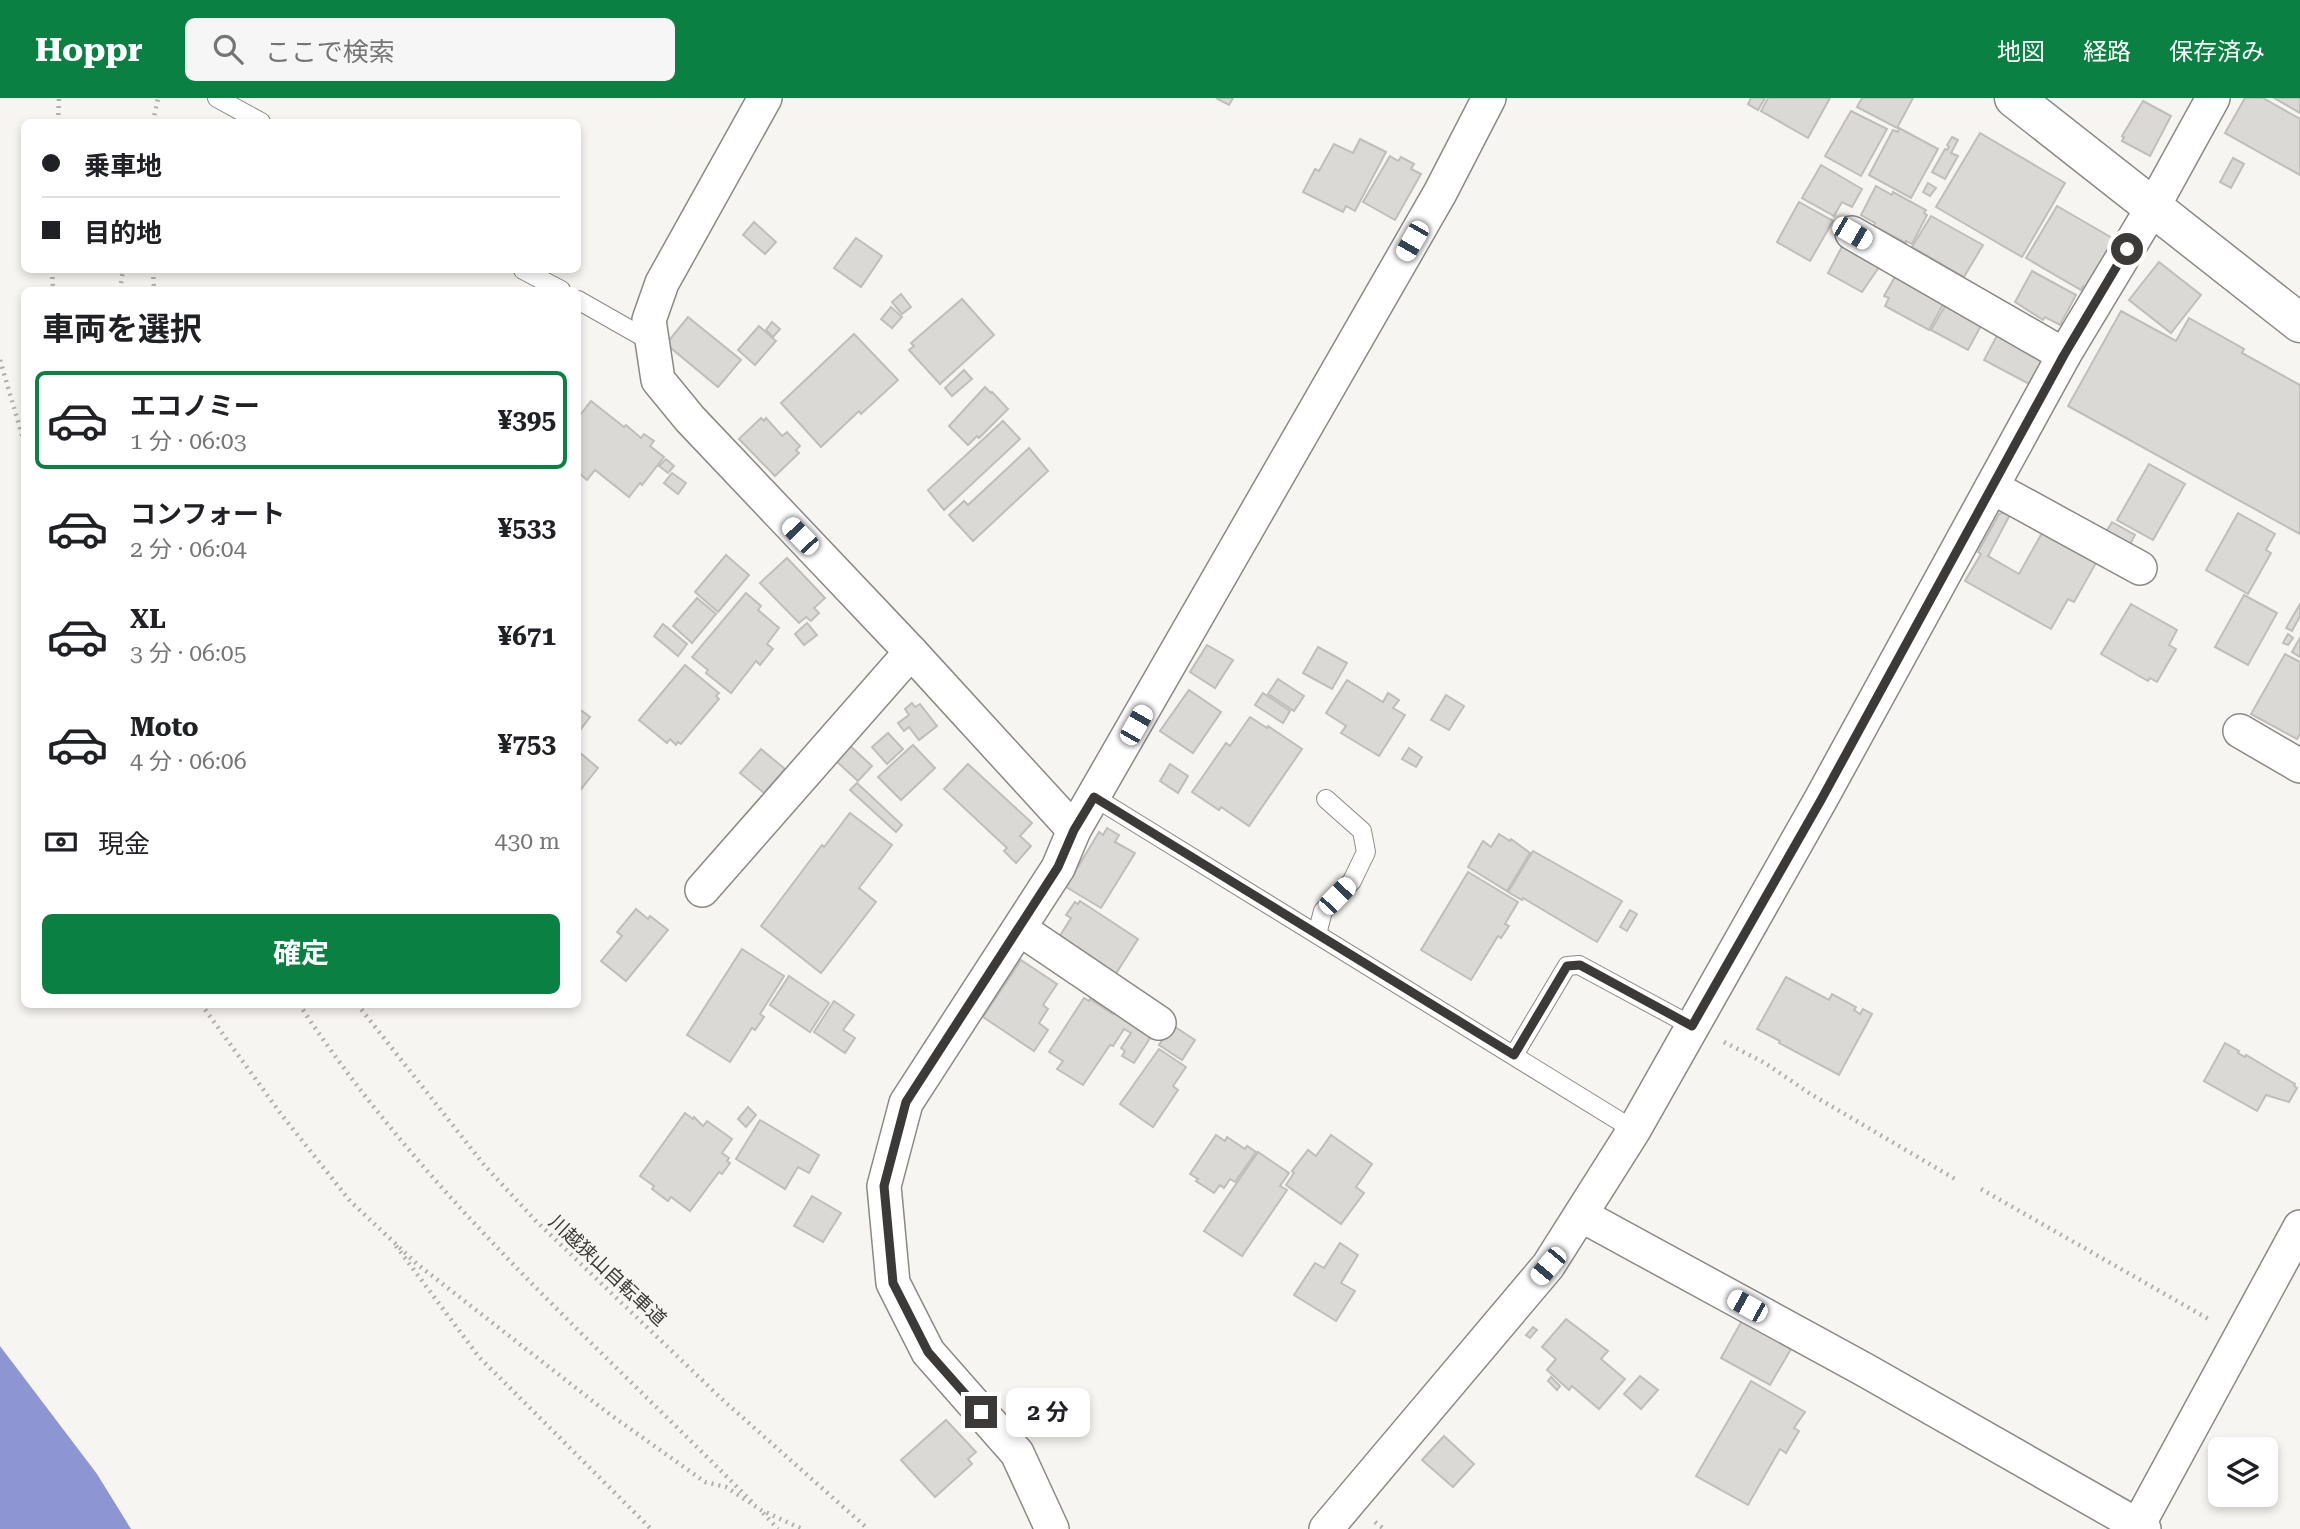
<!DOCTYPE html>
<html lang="ja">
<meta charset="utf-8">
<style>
body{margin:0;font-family:"Roboto Serif","Noto Sans JP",serif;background:#f6f6f6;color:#202124;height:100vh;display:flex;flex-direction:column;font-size:26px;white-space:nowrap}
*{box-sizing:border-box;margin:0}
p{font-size:23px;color:#757577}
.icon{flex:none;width:38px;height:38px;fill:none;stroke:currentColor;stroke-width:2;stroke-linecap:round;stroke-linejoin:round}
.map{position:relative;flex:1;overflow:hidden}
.side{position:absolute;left:21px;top:189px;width:560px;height:721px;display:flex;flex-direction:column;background:#fff;border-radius:10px;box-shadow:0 4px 10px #0003}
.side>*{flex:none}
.banner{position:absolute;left:21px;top:21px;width:560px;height:154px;border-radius:10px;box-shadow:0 4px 10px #0003;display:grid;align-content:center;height:154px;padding:0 21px;background:#fff}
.buttons{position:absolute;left:2208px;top:1339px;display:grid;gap:14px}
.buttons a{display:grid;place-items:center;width:70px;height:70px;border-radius:10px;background:#fff;box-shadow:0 4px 10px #0003;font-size:35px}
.end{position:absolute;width:32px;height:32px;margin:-16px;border:9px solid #3b3a38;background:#fff;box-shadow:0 0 0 4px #fff}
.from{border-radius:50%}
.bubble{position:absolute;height:49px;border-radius:10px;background:#fff;box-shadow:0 4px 10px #0003;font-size:23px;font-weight:700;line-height:49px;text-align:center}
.car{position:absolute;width:21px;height:42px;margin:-21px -10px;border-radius:9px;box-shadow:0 0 5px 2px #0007;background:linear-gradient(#fff 24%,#345 0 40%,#fff 0 76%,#345 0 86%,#fff 0)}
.banner b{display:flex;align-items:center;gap:24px;height:66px;font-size:26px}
.banner b+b{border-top:2px solid #e0e0e0}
.banner i{width:18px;height:18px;background:#202124}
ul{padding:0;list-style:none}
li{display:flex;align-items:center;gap:21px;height:98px;margin:0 14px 10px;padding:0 7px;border:4px solid transparent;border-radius:10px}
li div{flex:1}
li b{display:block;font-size:26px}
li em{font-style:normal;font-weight:700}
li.active{border-color:#0b8043}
li>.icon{width:63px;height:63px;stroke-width:1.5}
h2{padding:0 21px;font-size:32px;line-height:84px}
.pay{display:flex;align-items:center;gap:18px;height:77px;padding:0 21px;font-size:26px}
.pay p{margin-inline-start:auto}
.action{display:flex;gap:14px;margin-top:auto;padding:14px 21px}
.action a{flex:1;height:80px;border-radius:10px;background:#0b8043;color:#fff;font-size:28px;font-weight:700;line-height:80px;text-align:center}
header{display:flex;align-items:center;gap:42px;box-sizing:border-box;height:98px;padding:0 35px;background:#0b8043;color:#fff}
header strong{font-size:33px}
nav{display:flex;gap:38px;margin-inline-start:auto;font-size:24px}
.search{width:490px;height:63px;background:#f6f6f6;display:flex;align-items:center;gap:18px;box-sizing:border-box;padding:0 24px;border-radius:10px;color:#757577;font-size:26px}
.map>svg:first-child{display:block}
.water{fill:#8d96d2}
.building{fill:#dbd9d5;stroke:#c0bebb;stroke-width:2}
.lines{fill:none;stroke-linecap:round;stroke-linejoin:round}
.lane-casing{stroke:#8a8985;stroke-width:20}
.street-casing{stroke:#8a8985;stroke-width:36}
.secondary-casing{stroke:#8a8985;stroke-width:41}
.path{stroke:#b1b0ac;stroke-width:4.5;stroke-dasharray:2 5;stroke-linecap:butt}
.lane{stroke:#fff;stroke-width:18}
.street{stroke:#fff;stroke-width:33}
.secondary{stroke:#fff;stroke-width:38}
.route{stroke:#3b3a38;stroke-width:9}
.labels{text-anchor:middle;stroke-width:5;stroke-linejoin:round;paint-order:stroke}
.street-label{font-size:19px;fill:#3b3a38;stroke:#f7f5f1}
</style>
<header>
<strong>Hoppr</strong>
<div class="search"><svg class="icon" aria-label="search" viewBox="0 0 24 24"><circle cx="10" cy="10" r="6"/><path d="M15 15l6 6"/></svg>ここで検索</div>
<nav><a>地図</a><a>経路</a><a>保存済み</a></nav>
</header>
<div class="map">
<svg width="2300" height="1431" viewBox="0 0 2300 1431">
<rect width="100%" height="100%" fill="#f7f5f1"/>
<polygon class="water" points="0,1248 97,1376 131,1431 0,1431"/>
<g class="building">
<polygon points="1216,0 1233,0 1229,7"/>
<polygon points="1751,0 1765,0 1758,12 1748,6"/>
<polygon points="1768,0 1830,0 1808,40 1761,13"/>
<polygon points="1862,0 1913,0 1897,30 1857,9"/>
<polygon points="2245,0 2263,0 2300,21 2300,77 2225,35"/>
<polygon points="2274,0 2300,0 2300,15"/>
<polygon points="2143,3 2171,18 2150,58 2122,43 2124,39 2122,38"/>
<polygon points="1851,13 1887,31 1861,78 1825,58"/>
<polygon points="1899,30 1938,51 1911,100 1869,77 1893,32 1898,34"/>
<polygon points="1980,35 2065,85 2022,159 1936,109"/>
<polygon points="1952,39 1958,42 1951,55 1958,58 1945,81 1932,74 1945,51 1947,52 1949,49 1947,47"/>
<polygon points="1360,41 1386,54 1355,113 1346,108 1343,114 1303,94 1315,71 1319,73 1334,46 1353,55"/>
<polygon points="1390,58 1398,63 1401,59 1414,66 1411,71 1421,76 1395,122 1363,104"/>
<polygon points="2233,60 2244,66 2231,90 2220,84"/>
<polygon points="1821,67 1862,91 1852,109 1842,104 1834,118 1802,100"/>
<polygon points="1928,85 1936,90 1930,98 1923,94"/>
<polygon points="1876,88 1892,97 1893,94 1926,112 1924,115 1927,117 1912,146 1906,143 1906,145 1874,128 1875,125 1861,117"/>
<polygon points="1799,104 1833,123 1810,163 1777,144"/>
<polygon points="2057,108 2114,141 2086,190 2083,188 2081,192 2026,160"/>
<polygon points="1931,118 1983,147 1964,179 1912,149"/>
<polygon points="754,124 776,144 765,156 743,137"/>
<polygon points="856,140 882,158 861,189 834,170"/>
<polygon points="1844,145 1881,166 1862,194 1828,175"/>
<polygon points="2159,164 2201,197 2171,235 2129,202"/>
<polygon points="2032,173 2076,197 2060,227 2045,219 2043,222 2015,204"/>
<polygon points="1896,177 1946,201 1929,232 1885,208 1889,200 1884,198"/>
<polygon points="901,196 911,209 902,216 892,204"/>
<polygon points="962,201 994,237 940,286 909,252 914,248 911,245"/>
<polygon points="1948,203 1984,222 1968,252 1931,232"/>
<polygon points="891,209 902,219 892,230 881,221"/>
<polygon points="2121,213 2176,243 2189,220 2244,251 2242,255 2300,287 2300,436 2068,308"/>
<polygon points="688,219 741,262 718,289 666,246"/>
<polygon points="772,224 780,231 773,239 766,232"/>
<polygon points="759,228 776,243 755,267 738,252"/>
<polygon points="2000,232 2044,262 2031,287 1984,262"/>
<polygon points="854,236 898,282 861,316 859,313 821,349 781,305"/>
<polygon points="964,272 972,281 952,298 945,290"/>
<polygon points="985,289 991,295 992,294 1008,311 979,340 977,338 968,347 949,328"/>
<polygon points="591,303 624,329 626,327 641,340 644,336 654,343 650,348 664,359 642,387 640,385 629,399 595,372 587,382 578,374 578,320"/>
<polygon points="761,320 764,323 766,320 782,338 787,334 800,348 796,352 799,355 775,378 739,341"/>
<polygon points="1003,323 1020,341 944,412 928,392"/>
<polygon points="1029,350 1048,373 973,443 949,417 964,403 968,407"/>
<polygon points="666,361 674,368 668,375 659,368"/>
<polygon points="2149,366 2185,386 2153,442 2117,422"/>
<polygon points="672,375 686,385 678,396 664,385"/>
<polygon points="2013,411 1988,458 2019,476 2042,435 2096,465 2074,504 2068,501 2051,531 1965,483 1981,456 1978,454 1999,416"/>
<polygon points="2238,415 2275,436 2266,452 2271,455 2248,496 2206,472"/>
<polygon points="2112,424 2135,437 2129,448 2106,434"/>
<polygon points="726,457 749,477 718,514 695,494"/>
<polygon points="787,460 825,500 814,510 819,515 811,523 806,519 799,525 760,485"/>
<polygon points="746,495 761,508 758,512 779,530 767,546 773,551 760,567 756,563 731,595 706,575 708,572 692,559"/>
<polygon points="2244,497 2277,515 2248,567 2215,549"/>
<polygon points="697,500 716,516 692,545 673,528"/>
<polygon points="2131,506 2177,532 2169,547 2176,551 2157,584 2150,580 2148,583 2101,556"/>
<polygon points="2300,506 2300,518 2292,533 2286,530"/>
<polygon points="807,525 817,537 804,547 795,536"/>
<polygon points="663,526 687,546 678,558 654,538"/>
<polygon points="2288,536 2293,540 2288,547 2283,545"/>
<polygon points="2300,540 2300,559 2292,554"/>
<polygon points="1207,547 1233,562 1215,590 1190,574"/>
<polygon points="1318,549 1347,565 1332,591 1303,575"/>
<polygon points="2285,556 2300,564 2300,636 2297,641 2251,616"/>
<polygon points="685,567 719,595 716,598 719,601 681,646 678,644 676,647 670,641 667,645 639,622"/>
<polygon points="1278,581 1304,598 1294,613 1268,596"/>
<polygon points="1347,582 1383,604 1388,595 1399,602 1393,610 1405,617 1379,658 1341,635 1346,628 1326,615"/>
<polygon points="1189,592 1221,614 1193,655 1160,633"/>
<polygon points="1263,595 1290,613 1283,625 1255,607"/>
<polygon points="1446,597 1464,608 1449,632 1431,622"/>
<polygon points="912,605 915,609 920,606 937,628 919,642 909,629 904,633 898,625 909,617 905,611"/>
<polygon points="578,610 590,619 578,635"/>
<polygon points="1250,619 1267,630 1268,628 1302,651 1249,728 1221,709 1219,712 1192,694 1226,645 1230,648"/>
<polygon points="888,635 903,651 887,666 872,649"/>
<polygon points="847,645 872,668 858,683 834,661"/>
<polygon points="913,647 935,670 901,702 878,679"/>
<polygon points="1409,650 1422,659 1416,669 1402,661"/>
<polygon points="761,651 785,671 764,695 740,675"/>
<polygon points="578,653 598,670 578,695"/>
<polygon points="968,666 1032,725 1020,738 1031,748 1016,765 1004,753 1007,750 944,691"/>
<polygon points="1170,666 1188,678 1178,695 1160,683"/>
<polygon points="857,685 902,727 896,734 850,692"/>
<polygon points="850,715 892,747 859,790 876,804 821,875 761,828 812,760 822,747 824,749"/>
<polygon points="1107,730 1119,737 1115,744 1135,755 1101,810 1066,789 1099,734 1103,737"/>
<polygon points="1499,736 1510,743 1511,741 1530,755 1507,793 1468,769 1483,743 1491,749"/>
<polygon points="1533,753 1622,803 1597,844 1523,800 1522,802 1508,794"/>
<polygon points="1468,774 1518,804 1505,826 1509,828 1501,840 1498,838 1471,882 1421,852"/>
<polygon points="1080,803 1138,841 1115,877 1058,841 1071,820 1066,817 1075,804 1078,806"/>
<polygon points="636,811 648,821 650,818 668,832 626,883 601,863 622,838 617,834"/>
<polygon points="1630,812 1637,816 1627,833 1620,829"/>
<polygon points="742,851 784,878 760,916 764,919 755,932 752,930 730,964 687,937"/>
<polygon points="1021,862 1057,886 1043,907 1048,911 1039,925 1048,932 1034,953 983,919"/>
<polygon points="789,878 829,905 810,934 770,907"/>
<polygon points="1786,879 1829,902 1832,896 1856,909 1854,912 1860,916 1863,911 1872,916 1839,977 1779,945 1780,943 1757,931"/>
<polygon points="1084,900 1089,903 1090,901 1113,916 1115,914 1152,937 1134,965 1122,958 1125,953 1121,950 1131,935 1124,931 1113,948 1110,947 1083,987 1057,971 1063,963 1049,954"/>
<polygon points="834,903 854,917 843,932 855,940 845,955 814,934"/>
<polygon points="1172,927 1195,942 1182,962 1159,947"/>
<polygon points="2225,945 2239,953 2238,955 2245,959 2246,957 2295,986 2294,988 2297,990 2289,1004 2266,997 2257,1013 2204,983"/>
<polygon points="1159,951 1186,969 1173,988 1178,992 1153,1029 1120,1006"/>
<polygon points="748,1009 756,1017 746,1029 738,1021"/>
<polygon points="685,1015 693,1021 694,1019 703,1028 707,1023 732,1041 722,1055 729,1060 727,1063 730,1065 722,1076 719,1074 690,1113 671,1099 668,1103 652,1091 654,1088 640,1078"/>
<polygon points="760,1022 819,1057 809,1075 798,1069 785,1091 736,1061"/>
<polygon points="1216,1037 1225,1043 1227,1039 1245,1051 1247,1048 1256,1054 1235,1084 1230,1081 1224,1090 1220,1087 1214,1095 1196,1083 1198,1081 1190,1076"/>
<polygon points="1331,1037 1372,1066 1356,1089 1364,1095 1341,1126 1286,1087 1294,1075 1292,1073 1308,1052 1316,1058"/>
<polygon points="1258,1054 1289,1075 1280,1088 1287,1092 1242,1158 1204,1133"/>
<polygon points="812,1098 841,1115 823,1144 794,1128"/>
<polygon points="1340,1145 1358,1157 1341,1185 1355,1193 1336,1223 1294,1197 1315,1165 1324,1170"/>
<polygon points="1744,1219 1786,1242 1784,1247 1791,1251 1770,1287 1721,1260"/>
<polygon points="1566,1221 1608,1253 1601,1261 1625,1281 1599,1311 1572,1288 1569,1292 1547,1272 1556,1261 1542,1249"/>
<polygon points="1533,1229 1537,1232 1530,1240 1526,1237"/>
<polygon points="1640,1278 1658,1292 1641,1311 1624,1296"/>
<polygon points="1551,1279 1560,1288 1557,1292 1548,1283"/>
<polygon points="1751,1283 1805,1314 1794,1330 1799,1333 1786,1355 1780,1351 1748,1407 1696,1378"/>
<polygon points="946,1322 976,1354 968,1361 972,1366 935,1399 901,1362"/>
<polygon points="1444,1338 1474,1366 1453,1389 1422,1362"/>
</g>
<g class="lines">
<defs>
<g id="lane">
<polyline points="217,0 261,24"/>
<polyline points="523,172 561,192"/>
<polyline points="578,202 650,243"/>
<polyline points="1094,699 1634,1032"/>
<polyline points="1317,836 1323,813 1352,783 1366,754 1362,733 1326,701"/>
<polyline points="1514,957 1567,868 1579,867 1692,928"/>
</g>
<g id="street">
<polyline points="765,0 662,185 649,222 658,282 690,321 911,554 1074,732"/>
<polyline points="1852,135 2064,257"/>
<polyline points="1992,389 2140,470"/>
<polyline points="2240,633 2300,668"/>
<polyline points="702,792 911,554"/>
<polyline points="1020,831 1159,925"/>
<polyline points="1581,1117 1865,1272 2144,1431"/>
<polyline points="1052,1431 1017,1355 928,1254 893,1185 884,1088 906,1005 1058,770 1074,732 1440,95 1489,0"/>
<polyline points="1326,1431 1548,1168 1634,1032 1821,701 2064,257 2153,109 2213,0"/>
<polyline points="2136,1431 2300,1129"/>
</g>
<polyline id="secondary" points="2014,0 2300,225"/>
</defs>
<use href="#lane" class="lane-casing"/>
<use href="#street" class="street-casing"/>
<use href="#secondary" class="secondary-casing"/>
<g class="path">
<polyline points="58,24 59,0"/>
<polyline points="153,24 158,0"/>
<polyline points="52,172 53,192"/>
<polyline points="153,172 154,192"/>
<polyline points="120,192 123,172"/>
<polyline points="0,262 24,344"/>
<polyline points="201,906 281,1016 350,1103 417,1166 608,1315 705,1384 726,1389 761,1412 802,1431"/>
<path d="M299 906C424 1096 594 1244 752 1404"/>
<polyline points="357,906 485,1068 535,1122 724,1303 868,1431"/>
<polyline points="1724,944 1765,965 1809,995 1955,1081"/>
<polyline points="1981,1091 2212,1223"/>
<polyline points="396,1148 479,1259 651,1431"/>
<polyline points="763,1415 778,1431"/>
<polyline points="1375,1424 1384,1431"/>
</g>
<use href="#lane" class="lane"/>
<use href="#street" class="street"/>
<use href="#secondary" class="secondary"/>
</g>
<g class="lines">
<polyline class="route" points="981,1314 928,1254 893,1185 884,1088 906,1004 1058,769 1074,732 1094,699 1514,957 1567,868 1580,867 1692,928 1821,702 2064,257 2127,151"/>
</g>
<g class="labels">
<g class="street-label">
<text transform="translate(608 1172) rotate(43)" y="7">川越狭山自転車道</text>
</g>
</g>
</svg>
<div class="buttons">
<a><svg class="icon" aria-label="layers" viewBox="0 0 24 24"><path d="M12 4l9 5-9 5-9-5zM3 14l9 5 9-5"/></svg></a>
</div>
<i class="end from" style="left:2127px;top:151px"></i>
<i class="end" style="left:981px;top:1314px"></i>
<div class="bubble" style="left:1006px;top:1290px;width:84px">2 分</div>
<i class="car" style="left:1852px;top:135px;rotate:120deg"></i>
<i class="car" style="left:1412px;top:143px;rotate:210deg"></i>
<i class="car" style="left:800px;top:438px;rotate:316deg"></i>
<i class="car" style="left:1136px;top:627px;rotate:30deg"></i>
<i class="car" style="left:1337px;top:798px;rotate:44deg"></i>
<i class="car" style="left:1548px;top:1168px;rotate:220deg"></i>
<i class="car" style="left:1747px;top:1208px;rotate:299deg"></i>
<div class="banner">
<b><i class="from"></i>乗車地</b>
<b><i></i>目的地</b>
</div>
<section class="side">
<h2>車両を選択</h2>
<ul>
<li class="active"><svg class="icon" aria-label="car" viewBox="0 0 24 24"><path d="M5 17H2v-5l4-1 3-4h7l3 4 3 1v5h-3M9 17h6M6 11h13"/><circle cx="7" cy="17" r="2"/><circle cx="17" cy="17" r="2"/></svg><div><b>エコノミー</b><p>1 分 · 06:03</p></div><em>¥395</em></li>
<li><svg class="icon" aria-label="car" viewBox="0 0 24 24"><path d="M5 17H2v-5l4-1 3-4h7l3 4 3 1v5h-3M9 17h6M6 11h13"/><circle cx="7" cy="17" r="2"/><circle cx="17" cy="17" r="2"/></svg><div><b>コンフォート</b><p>2 分 · 06:04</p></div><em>¥533</em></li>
<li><svg class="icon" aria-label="car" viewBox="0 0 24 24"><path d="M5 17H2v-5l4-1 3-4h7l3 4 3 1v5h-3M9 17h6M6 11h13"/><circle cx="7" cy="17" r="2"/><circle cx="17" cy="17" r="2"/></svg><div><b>XL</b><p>3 分 · 06:05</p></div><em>¥671</em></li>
<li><svg class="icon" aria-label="car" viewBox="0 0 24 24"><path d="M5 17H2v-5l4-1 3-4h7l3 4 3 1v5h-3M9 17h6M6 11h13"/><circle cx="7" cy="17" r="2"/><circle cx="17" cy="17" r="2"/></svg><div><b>Moto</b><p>4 分 · 06:06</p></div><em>¥753</em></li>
</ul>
<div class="pay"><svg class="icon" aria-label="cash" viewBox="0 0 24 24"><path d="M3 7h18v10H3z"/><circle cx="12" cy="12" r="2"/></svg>現金<p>430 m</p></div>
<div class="action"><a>確定</a></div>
</section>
</div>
